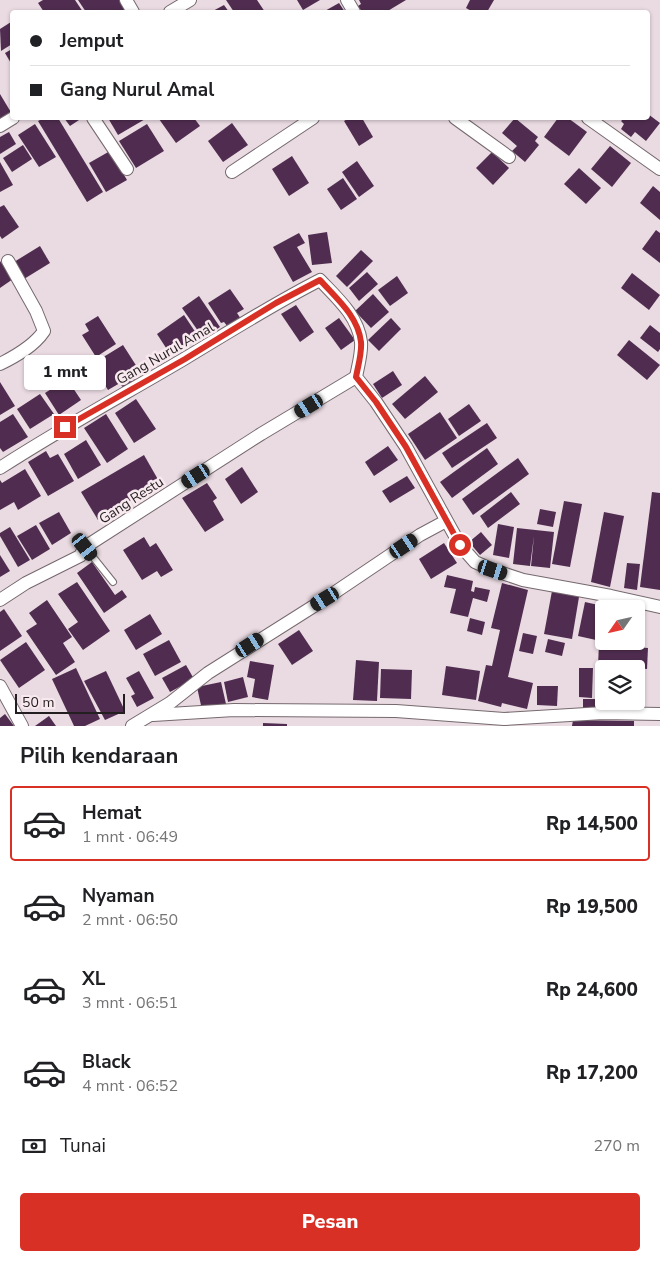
<!DOCTYPE html>
<html lang="id">
<meta charset="utf-8">
<style>
body{margin:0;font-family:"Nunito Sans",sans-serif;background:#f6f6f6;color:#202124;height:100vh;display:flex;flex-direction:column;font-size:19px;white-space:nowrap}
*{box-sizing:border-box;margin:0}
p{font-size:16px;color:#757577}
.icon{flex:none;width:28px;height:28px;fill:none;stroke:currentColor;stroke-width:2;stroke-linecap:round;stroke-linejoin:round}
.map{position:relative;height:726px;overflow:hidden}
.details{display:flex;flex-direction:column;background:#fff;flex:1}
.details>*{flex:none}
.banner{position:absolute;left:10px;top:10px;width:640px;height:110px;border-radius:5px;box-shadow:0 1px 4px #0004;display:grid;align-content:center;height:110px;padding:0 20px;background:#fff}
.needle{width:32px;rotate:236deg}
.controls{position:absolute;left:595px;top:600px;display:grid;gap:10px}
.controls a{display:grid;place-items:center;width:50px;height:50px;border-radius:5px;background:#fff;box-shadow:0 1px 4px #0004;font-size:25px}
.scale{position:absolute;left:15px;bottom:12px;width:110px;box-sizing:border-box;padding-left:5px;border:2px solid #231e20;border-top:0;font-size:14px;line-height:18px;white-space:nowrap;color:#231e20;-webkit-text-stroke:4px #f8e9ef;paint-order:stroke}
.end{position:absolute;width:22px;height:22px;margin:-11px;border:6px solid #d93025;background:#fff;box-shadow:0 0 0 2px #fff}
.from{border-radius:50%}
.bubble{position:absolute;height:35px;border-radius:5px;background:#fff;box-shadow:0 1px 4px #0004;font-size:16px;font-weight:800;line-height:35px;text-align:center}
.car{position:absolute;width:15px;height:30px;margin:-15px -8px;border-radius:6px;box-shadow:0 0 4px 1px #0007;background:linear-gradient(#222 24%,#8ab4d8 0 40%,#222 0 76%,#8ab4d8 0 86%,#222 0)}
.banner b{display:flex;align-items:center;gap:18px;height:48px;font-size:19px}
.banner b+b{border-top:1px solid #e0e0e0}
.banner i{width:12px;height:12px;background:#202124}
ul{padding:0;list-style:none}
li{display:flex;align-items:center;gap:15px;height:75px;margin:0 10px 8px;padding:0 10px;border:2px solid transparent;border-radius:5px}
li div{flex:1}
li b{display:block;font-size:19px}
li em{font-style:normal;font-weight:800}
li.active{border-color:#d93025}
li>.icon{width:45px;height:45px;stroke-width:1.5}
h2{padding:0 20px;font-size:22px;line-height:60px}
.pay{display:flex;align-items:center;gap:12px;height:55px;padding:0 20px;font-size:19px}
.pay p{margin-inline-start:auto}
.action{display:flex;gap:10px;margin-top:auto;padding:10px 20px}
.action a{flex:1;height:58px;border-radius:5px;background:#d93025;color:#fff;font-size:20px;font-weight:800;line-height:58px;text-align:center}
.map>svg:first-child{display:block}
.building{fill:#502d50}
.lines{fill:none;stroke-linecap:round;stroke-linejoin:round}
.lane-casing{stroke:#75696e;stroke-width:8}
.street-casing{stroke:#75696e;stroke-width:14}
.lane{stroke:#fff;stroke-width:6}
.street{stroke:#fff;stroke-width:12}
.route{stroke:#d93025;stroke-width:6}
.labels{text-anchor:middle;stroke-width:5;stroke-linejoin:round;paint-order:stroke}
.street-label{font-size:14px;fill:#231e20;stroke:#f8e9ef}
</style>
<div class="map">
<svg width="660" height="726" viewBox="0 0 660 726">
<rect width="100%" height="100%" fill="#eadbe2"/>
<g class="building">
<polygon points="43,0 75,0 83,12 44,12 38,3"/>
<polygon points="78,0 122,0 128,9 123,12 86,12"/>
<polygon points="226,0 257,0 265,12 234,12"/>
<polygon points="297,0 320,0 303,10"/>
<polygon points="359,0 406,0 386,12 362,12 358,6 361,4"/>
<polygon points="470,0 494,0 487,12 473,12 466,8"/>
<polygon points="339,3 345,12 323,12"/>
<polygon points="224,5 229,12 211,12"/>
<polygon points="11,22 12,44 1,51 0,29"/>
<polygon points="12,49 12,65 5,53"/>
<polygon points="0,94 12,114 0,122"/>
<polygon points="648,114 660,123 646,141 635,132 631,137 621,129 624,124 621,121 624,118 648,118"/>
<polygon points="44,118 58,118 103,192 87,202 38,121"/>
<polygon points="64,118 82,118 70,126"/>
<polygon points="108,118 147,118 118,135"/>
<polygon points="161,118 194,118 200,126 176,143 159,119"/>
<polygon points="349,118 362,118 373,137 359,146 344,121"/>
<polygon points="515,118 538,137 535,141 539,145 525,162 512,151 517,146 502,133"/>
<polygon points="558,118 568,118 587,132 569,156 544,137"/>
<polygon points="232,123 248,145 223,162 208,141"/>
<polygon points="35,124 56,157 39,167 18,135"/>
<polygon points="147,124 164,151 136,168 119,141"/>
<polygon points="9,132 16,144 0,154 0,137"/>
<polygon points="23,145 32,159 12,172 3,158"/>
<polygon points="610,146 631,163 612,187 591,169"/>
<polygon points="110,151 127,180 106,192 89,163"/>
<polygon points="492,152 509,168 493,185 476,168"/>
<polygon points="292,156 309,183 289,196 272,169"/>
<polygon points="357,161 374,186 359,197 342,172"/>
<polygon points="0,162 13,185 0,192"/>
<polygon points="579,168 601,188 586,204 564,184"/>
<polygon points="343,178 357,199 341,210 327,189"/>
<polygon points="653,186 660,192 660,220 640,203"/>
<polygon points="4,205 19,227 2,239 0,236 0,207"/>
<polygon points="656,230 660,233 660,263 642,249"/>
<polygon points="327,232 332,263 312,265 308,235"/>
<polygon points="299,233 305,243 297,247 312,272 293,282 273,247"/>
<polygon points="40,246 50,263 24,279 14,262"/>
<polygon points="361,250 373,261 347,287 336,276"/>
<polygon points="0,261 13,279 0,288"/>
<polygon points="367,272 378,284 359,301 349,288"/>
<polygon points="632,273 660,295 649,310 621,288"/>
<polygon points="397,276 408,293 390,306 378,290"/>
<polygon points="230,289 244,309 237,313 241,319 228,327 224,322 221,323 208,303"/>
<polygon points="373,294 389,312 371,328 355,311"/>
<polygon points="199,296 220,327 203,338 182,308"/>
<polygon points="296,305 314,332 300,342 281,314"/>
<polygon points="184,315 198,336 170,354 157,334"/>
<polygon points="98,316 116,344 96,357 82,335 89,331 85,324"/>
<polygon points="339,318 355,340 341,350 325,328"/>
<polygon points="391,318 401,329 379,351 368,340"/>
<polygon points="650,325 660,333 660,349 658,352 640,338"/>
<polygon points="629,340 660,365 647,380 617,355"/>
<polygon points="123,345 139,370 132,375 137,383 125,391 120,383 108,390 92,364"/>
<polygon points="88,364 96,376 78,387 70,375"/>
<polygon points="393,371 402,385 382,398 373,384"/>
<polygon points="425,376 438,392 405,419 392,404"/>
<polygon points="67,379 81,400 59,415 45,393"/>
<polygon points="0,382 15,406 0,415"/>
<polygon points="40,394 54,414 30,429 17,409"/>
<polygon points="136,399 156,429 134,443 115,413"/>
<polygon points="469,404 481,421 459,436 448,419"/>
<polygon points="440,412 457,438 425,460 408,434"/>
<polygon points="13,414 28,437 3,452 0,448 0,422"/>
<polygon points="106,414 128,449 107,463 84,428"/>
<polygon points="487,423 497,438 452,468 442,453"/>
<polygon points="86,440 101,465 78,479 64,454"/>
<polygon points="388,446 398,460 374,476 365,462"/>
<polygon points="487,448 498,464 452,498 440,482"/>
<polygon points="46,451 50,458 58,454 74,481 48,496 28,462"/>
<polygon points="144,455 160,483 98,520 81,492"/>
<polygon points="518,458 529,474 473,515 462,499"/>
<polygon points="242,467 258,492 241,504 225,479"/>
<polygon points="25,469 41,496 18,510 14,502 0,510 0,480 2,483"/>
<polygon points="407,476 415,488 390,503 382,491"/>
<polygon points="207,483 217,498 213,501 224,520 205,532 182,498"/>
<polygon points="511,492 520,504 488,528 480,516"/>
<polygon points="652,492 660,493 660,590 640,587"/>
<polygon points="564,501 582,504 570,567 552,564"/>
<polygon points="540,509 556,512 553,527 537,524"/>
<polygon points="59,512 71,533 52,545 39,523"/>
<polygon points="604,512 624,516 610,587 591,582"/>
<polygon points="498,524 514,527 509,558 493,555"/>
<polygon points="36,525 50,549 32,560 17,536"/>
<polygon points="10,527 30,560 18,567 0,536 0,533"/>
<polygon points="517,528 554,532 550,568 531,566 534,536 530,566 513,564"/>
<polygon points="481,532 492,545 480,555 469,542"/>
<polygon points="144,537 150,547 156,543 173,570 161,577 157,571 142,580 123,550"/>
<polygon points="444,543 457,563 431,579 419,559"/>
<polygon points="0,555 10,571 0,577"/>
<polygon points="92,562 115,595 122,590 127,597 104,613 77,573"/>
<polygon points="627,563 640,564 637,590 624,588"/>
<polygon points="447,575 473,581 471,591 474,592 475,587 490,590 487,602 473,598 468,617 450,613 456,589 444,587"/>
<polygon points="77,582 110,631 83,650 68,629 78,622 58,594"/>
<polygon points="502,583 528,590 508,677 533,683 527,709 502,703 501,707 478,701 486,665 492,666 500,630 491,628"/>
<polygon points="552,591 579,597 572,639 544,634"/>
<polygon points="47,600 72,637 63,643 75,662 56,675 26,631 37,624 29,613"/>
<polygon points="585,602 603,606 596,640 578,636"/>
<polygon points="4,609 22,636 0,651 0,612"/>
<polygon points="636,609 643,610 639,641 636,641"/>
<polygon points="150,614 162,634 136,650 124,630"/>
<polygon points="470,618 485,622 482,635 467,631"/>
<polygon points="299,630 313,651 292,665 278,644"/>
<polygon points="523,633 537,636 533,654 519,651"/>
<polygon points="548,639 565,643 562,656 545,652"/>
<polygon points="169,640 181,662 155,676 143,654"/>
<polygon points="26,642 45,670 19,688 0,660"/>
<polygon points="599,644 648,648 647,669 598,665"/>
<polygon points="356,660 379,662 377,701 353,700"/>
<polygon points="250,661 274,665 268,700 252,697 255,679 247,677"/>
<polygon points="186,665 194,679 170,692 162,678"/>
<polygon points="446,666 480,671 476,700 442,695"/>
<polygon points="76,668 100,719 85,726 74,726 52,679"/>
<polygon points="579,668 593,668 592,698 579,697"/>
<polygon points="381,669 412,670 411,699 380,698"/>
<rect x="595" y="670" width="9" height="25"/>
<polygon points="106,671 125,711 105,720 84,681"/>
<polygon points="139,671 154,698 137,707 131,696 135,694 126,678"/>
<polygon points="243,677 248,697 228,702 224,682"/>
<polygon points="221,682 226,704 202,710 197,687"/>
<polygon points="537,686 558,686 557,706 537,705"/>
<polygon points="583,699 604,699 604,701 631,701 631,710 583,710"/>
<polygon points="5,714 14,726 0,726 0,718"/>
<polygon points="49,716 56,726 35,726"/>
<polygon points="573,720 634,721 634,726 572,726"/>
<polygon points="263,723 287,724 287,726 263,726"/>
</g>
<g class="lines">
<defs>
<polyline id="lane" points="85,547 113,582"/>
<g id="street">
<polyline points="126,0 133,12"/>
<polyline points="347,0 354,12"/>
<polyline points="170,12 190,0"/>
<polyline points="93,118 127,169"/>
<polyline points="455,118 509,157"/>
<polyline points="588,118 660,169"/>
<polyline points="0,126 13,118"/>
<polyline points="232,172 313,118"/>
<path d="M0 364C16 356 34 346 44 331L36 311 8 261"/>
<path d="M0 468C60 429 123 395 184 359 229 332 273 304 320 280 337 298 358 316 361 342 362 353 358 366 356 377L376 402 406 447 460 545 475 562 493 570 523 580 611 596 660 607"/>
<polyline points="0,600 26,583 80,556 85,547 261,434 356,377"/>
<polyline points="0,686 22,726"/>
<polyline points="153,715 234,710 396,711 504,719 603,713 660,714"/>
<polyline points="132,726 170,703 208,673 325,599 420,535 446,521"/>
</g>
</defs>
<use href="#lane" class="lane-casing"/>
<use href="#street" class="street-casing"/>
<use href="#lane" class="lane"/>
<use href="#street" class="street"/>
</g>
<g class="lines">
<path class="route" d="M65 427 185 359 276 303 320 280C336 298 358 316 361 342 362 353 358 366 356 377L376 402 406 447 460 545"/>
</g>
<g class="labels">
<g class="street-label">
<text transform="translate(165 353) rotate(-30)" y="5">Gang Nurul Amal</text>
<text transform="translate(131 500) rotate(-33)" y="5">Gang Restu</text>
</g>
</g>
</svg>
<div class="controls">
<a><svg class="needle" viewBox="-14 -14 28 28"><path d="M0-13l5 13h-10z" fill="#e53935"/><path d="M0 13l5-13h-10z" fill="#757577"/></svg></a>
<a><svg class="icon" aria-label="layers" viewBox="0 0 24 24"><path d="M12 4l9 5-9 5-9-5zM3 14l9 5 9-5"/></svg></a>
</div>
<div class="scale">50 m</div>
<i class="end from" style="left:460px;top:545px"></i>
<i class="end" style="left:65px;top:427px"></i>
<div class="bubble" style="left:24px;top:355px;width:82px">1 mnt</div>
<i class="car" style="left:309px;top:406px;rotate:239deg"></i>
<i class="car" style="left:196px;top:476px;rotate:238deg"></i>
<i class="car" style="left:404px;top:546px;rotate:56deg"></i>
<i class="car" style="left:85px;top:547px;rotate:141deg"></i>
<i class="car" style="left:493px;top:570px;rotate:108deg"></i>
<i class="car" style="left:325px;top:599px;rotate:239deg"></i>
<i class="car" style="left:250px;top:645px;rotate:57deg"></i>
<div class="banner">
<b><i class="from"></i>Jemput</b>
<b><i></i>Gang Nurul Amal</b>
</div>
</div>
<section class="details">
<h2>Pilih kendaraan</h2>
<ul>
<li class="active"><svg class="icon" aria-label="car" viewBox="0 0 24 24"><path d="M5 17H2v-5l4-1 3-4h7l3 4 3 1v5h-3M9 17h6M6 11h13"/><circle cx="7" cy="17" r="2"/><circle cx="17" cy="17" r="2"/></svg><div><b>Hemat</b><p>1 mnt · 06:49</p></div><em>Rp 14,500</em></li>
<li><svg class="icon" aria-label="car" viewBox="0 0 24 24"><path d="M5 17H2v-5l4-1 3-4h7l3 4 3 1v5h-3M9 17h6M6 11h13"/><circle cx="7" cy="17" r="2"/><circle cx="17" cy="17" r="2"/></svg><div><b>Nyaman</b><p>2 mnt · 06:50</p></div><em>Rp 19,500</em></li>
<li><svg class="icon" aria-label="car" viewBox="0 0 24 24"><path d="M5 17H2v-5l4-1 3-4h7l3 4 3 1v5h-3M9 17h6M6 11h13"/><circle cx="7" cy="17" r="2"/><circle cx="17" cy="17" r="2"/></svg><div><b>XL</b><p>3 mnt · 06:51</p></div><em>Rp 24,600</em></li>
<li><svg class="icon" aria-label="car" viewBox="0 0 24 24"><path d="M5 17H2v-5l4-1 3-4h7l3 4 3 1v5h-3M9 17h6M6 11h13"/><circle cx="7" cy="17" r="2"/><circle cx="17" cy="17" r="2"/></svg><div><b>Black</b><p>4 mnt · 06:52</p></div><em>Rp 17,200</em></li>
</ul>
<div class="pay"><svg class="icon" aria-label="cash" viewBox="0 0 24 24"><path d="M3 7h18v10H3z"/><circle cx="12" cy="12" r="2"/></svg>Tunai<p>270 m</p></div>
<div class="action"><a>Pesan</a></div>
</section>
